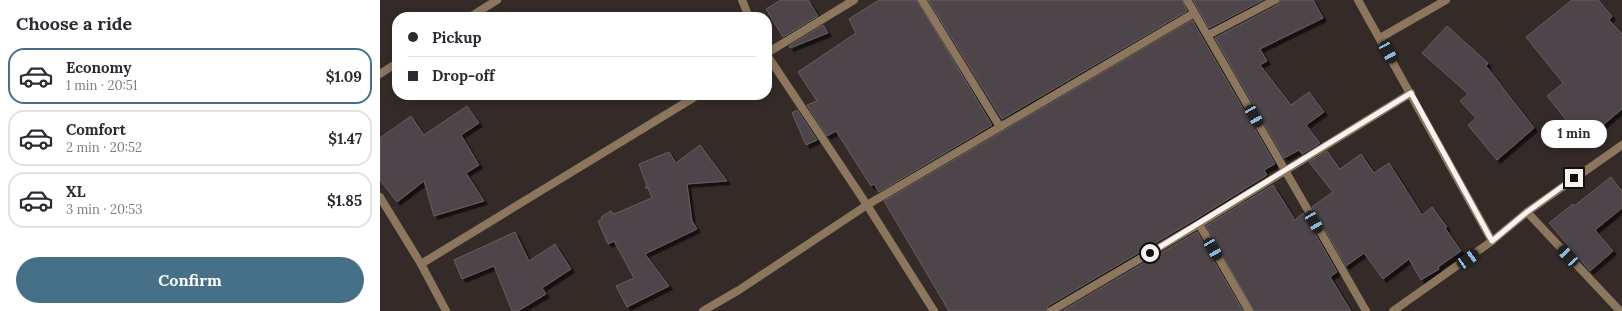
<!DOCTYPE html>
<meta charset="utf-8">
<style>
body{margin:0;font-family:Lora,serif;background:#f7f7f7;color:#2b2b33;height:100vh;display:flex;flex-direction:column;font-size:15px;white-space:nowrap}
*{box-sizing:border-box;margin:0}
p{font-size:13px;color:#7c7c81}
.icon{flex:none;width:22px;height:22px;fill:none;stroke:currentColor;stroke-width:2;stroke-linecap:round;stroke-linejoin:round}
.map{position:relative;flex:1;overflow:hidden}
.details{display:flex;flex-direction:column;background:#fff;width:380px}
.details>*{flex:none}
.hud{position:absolute;left:12px;top:12px;width:380px;height:88px;border-radius:16px;box-shadow:0 2px 10px #0003;display:grid;align-content:center;height:88px;padding:0 16px;background:#fff}
.end{position:absolute;width:18px;height:18px;margin:-9px;border:5px solid #f8f3f1;background:#111;box-shadow:0 0 0 2px #111}
.from{border-radius:50%}
.bubble{position:absolute;height:28px;border-radius:14px;background:#fff;box-shadow:0 2px 10px #0003;font-size:13px;font-weight:800;line-height:28px;text-align:center}
.car{position:absolute;width:12px;height:24px;margin:-12px -6px;border-radius:5px;box-shadow:0 0 3px 1px #0007;background:linear-gradient(#222 24%,#8ab4d8 0 40%,#222 0 76%,#8ab4d8 0 86%,#222 0)}
.hud b{display:flex;align-items:center;gap:14px;height:38px;font-size:15px}
.hud b+b{border-top:1px solid #e1e1e2}
.hud i{width:10px;height:10px;background:#2b2b33}
ul{padding:0;list-style:none}
li{display:flex;align-items:center;gap:12px;height:56px;margin:0 8px 6px;padding:0 8px;border:2px solid #e1e1e2;border-radius:16px}
li div{flex:1}
li b{display:block;font-size:15px}
li em{font-style:normal;font-weight:800}
li.on{border-color:#457087}
li>.icon{width:36px;height:36px;stroke-width:1.5}
h2{padding:0 16px;font-size:18px;line-height:48px}
.cta{display:flex;gap:8px;margin-top:auto;padding:8px 16px}
.cta a{flex:1;height:46px;border-radius:24px;background:#457087;color:#fff;font-size:16px;font-weight:800;line-height:46px;text-align:center}
main{display:flex;flex:1;min-height:0}
.map>svg:first-child{display:block}
.building{fill:#4e4548;stroke:#675e60;filter:url(#shadow)}
.lines{fill:none;stroke-linecap:round;stroke-linejoin:round}
.minor{stroke:#8d765e;stroke-width:8}
.route{stroke:#f8f3f1;stroke-width:5}
</style>
<main>
<section class="details">
<h2>Choose a ride</h2>
<ul>
<li class="on"><svg class="icon" aria-label="car" viewBox="0 0 24 24"><path d="M5 17H2v-5l4-1 3-4h7l3 4 3 1v5h-3M9 17h6M6 11h13"/><circle cx="7" cy="17" r="2"/><circle cx="17" cy="17" r="2"/></svg><div><b>Economy</b><p>1 min · 20:51</p></div><em>$1.09</em></li>
<li><svg class="icon" aria-label="car" viewBox="0 0 24 24"><path d="M5 17H2v-5l4-1 3-4h7l3 4 3 1v5h-3M9 17h6M6 11h13"/><circle cx="7" cy="17" r="2"/><circle cx="17" cy="17" r="2"/></svg><div><b>Comfort</b><p>2 min · 20:52</p></div><em>$1.47</em></li>
<li><svg class="icon" aria-label="car" viewBox="0 0 24 24"><path d="M5 17H2v-5l4-1 3-4h7l3 4 3 1v5h-3M9 17h6M6 11h13"/><circle cx="7" cy="17" r="2"/><circle cx="17" cy="17" r="2"/></svg><div><b>XL</b><p>3 min · 20:53</p></div><em>$1.85</em></li>
</ul>
<div class="cta"><a>Confirm</a></div>
</section>
<div class="map">
<svg width="1242" height="311" viewBox="0 0 1242 311">
<defs>
<filter id="shadow"><feDropShadow dx="3.5" dy="3.5" stdDeviation="0" flood-color="#0009"/></filter>
</defs>
<rect width="100%" height="100%" fill="#342b29"/>
<g class="building">
<polygon points="401,0 428,0 438,16 403,37 386,9"/>
<polygon points="499,0 537,0 612,125 499,192 494,184 491,186 456,131 447,136 427,105 437,101 418,72 476,33 469,19"/>
<polygon points="548,0 802,0 807,11 622,119"/>
<polygon points="813,0 883,0 829,28"/>
<polygon points="900,0 933,0 943,18 880,49 887,61 880,65 911,105 929,92 944,112 926,125 940,143 922,154 919,150 904,158 835,38 898,5"/>
<polygon points="1192,0 1218,0 1232,16 1229,20 1242,34 1242,109 1212,134 1206,126 1197,133 1167,96 1183,83 1146,37"/>
<polygon points="812,20 895,164 884,170 887,175 816,219 668,306 666,311 569,311 504,201"/>
<polygon points="443,25 448,33 410,48 409,46"/>
<polygon points="1067,26 1108,63 1106,66 1154,128 1117,160 1088,125 1096,118 1080,101 1088,94 1042,53"/>
<polygon points="87,106 99,123 81,135 99,165 86,173 104,201 54,216 44,181 17,202 0,180 0,138 31,116 44,135"/>
<polygon points="417,110 437,140 426,145 412,113"/>
<polygon points="320,145 347,181 307,184 312,221 317,229 265,254 289,286 247,307 236,286 254,278 234,241 228,244 218,221 222,219 221,217 231,211 234,214 272,198 268,188 265,188 267,186 259,164 289,152 296,163"/>
<polygon points="947,151 960,169 981,154 994,173 1009,163 1042,215 1052,207 1067,227 1065,228 1081,251 1058,267 1059,269 1041,280 1029,259 1003,279 984,253 966,266 932,207 953,192 929,162"/>
<polygon points="1231,177 1242,191 1242,208 1215,230 1233,251 1210,271 1169,223 1193,204 1194,206"/>
<polygon points="893,185 915,220 923,213 957,272 950,277 971,311 874,311 826,226"/>
<polygon points="135,232 149,261 175,244 191,269 162,288 166,294 138,311 132,311 114,266 82,279 74,260"/>
<polygon points="817,232 863,311 682,311"/>
</g>
<g class="lines">
<g class="minor">
<polyline points="362,0 369,17"/>
<polyline points="542,0 620,127"/>
<polyline points="807,0 986,311"/>
<polyline points="978,0 1112,241 1147,212 1242,145"/>
<polyline points="90,17 117,0"/>
<polyline points="828,35 895,0"/>
<polyline points="1000,38 1066,0"/>
<polyline points="387,53 474,0"/>
<polyline points="387,55 487,205 554,311"/>
<polyline points="0,74 17,63"/>
<polyline points="0,197 41,264 66,311"/>
<polyline points="1147,212 1240,311"/>
<polyline points="819,224 869,311"/>
<polyline points="41,264 318,95"/>
<polyline points="323,311 359,290 487,205 814,13"/>
<polyline points="671,311 819,224 1031,93"/>
<polyline points="1013,311 1112,241"/>
</g>
</g>
<g class="lines">
<polyline class="route" points="770,253 1031,93 1112,241 1147,212 1194,178"/>
</g>
</svg>
<i class="end from" style="left:770px;top:253px"></i>
<i class="end" style="left:1194px;top:178px"></i>
<div class="bubble" style="left:1161px;top:120px;width:66px">1 min</div>
<i class="car" style="left:1008px;top:52px;rotate:151deg"></i>
<i class="car" style="left:874px;top:116px;rotate:150deg"></i>
<i class="car" style="left:934px;top:222px;rotate:150deg"></i>
<i class="car" style="left:833px;top:249px;rotate:150deg"></i>
<i class="car" style="left:1188px;top:256px;rotate:317deg"></i>
<i class="car" style="left:1088px;top:259px;rotate:55deg"></i>
<div class="hud">
<b><i class="from"></i>Pickup</b>
<b><i></i>Drop-off</b>
</div>
</div>
</main>
